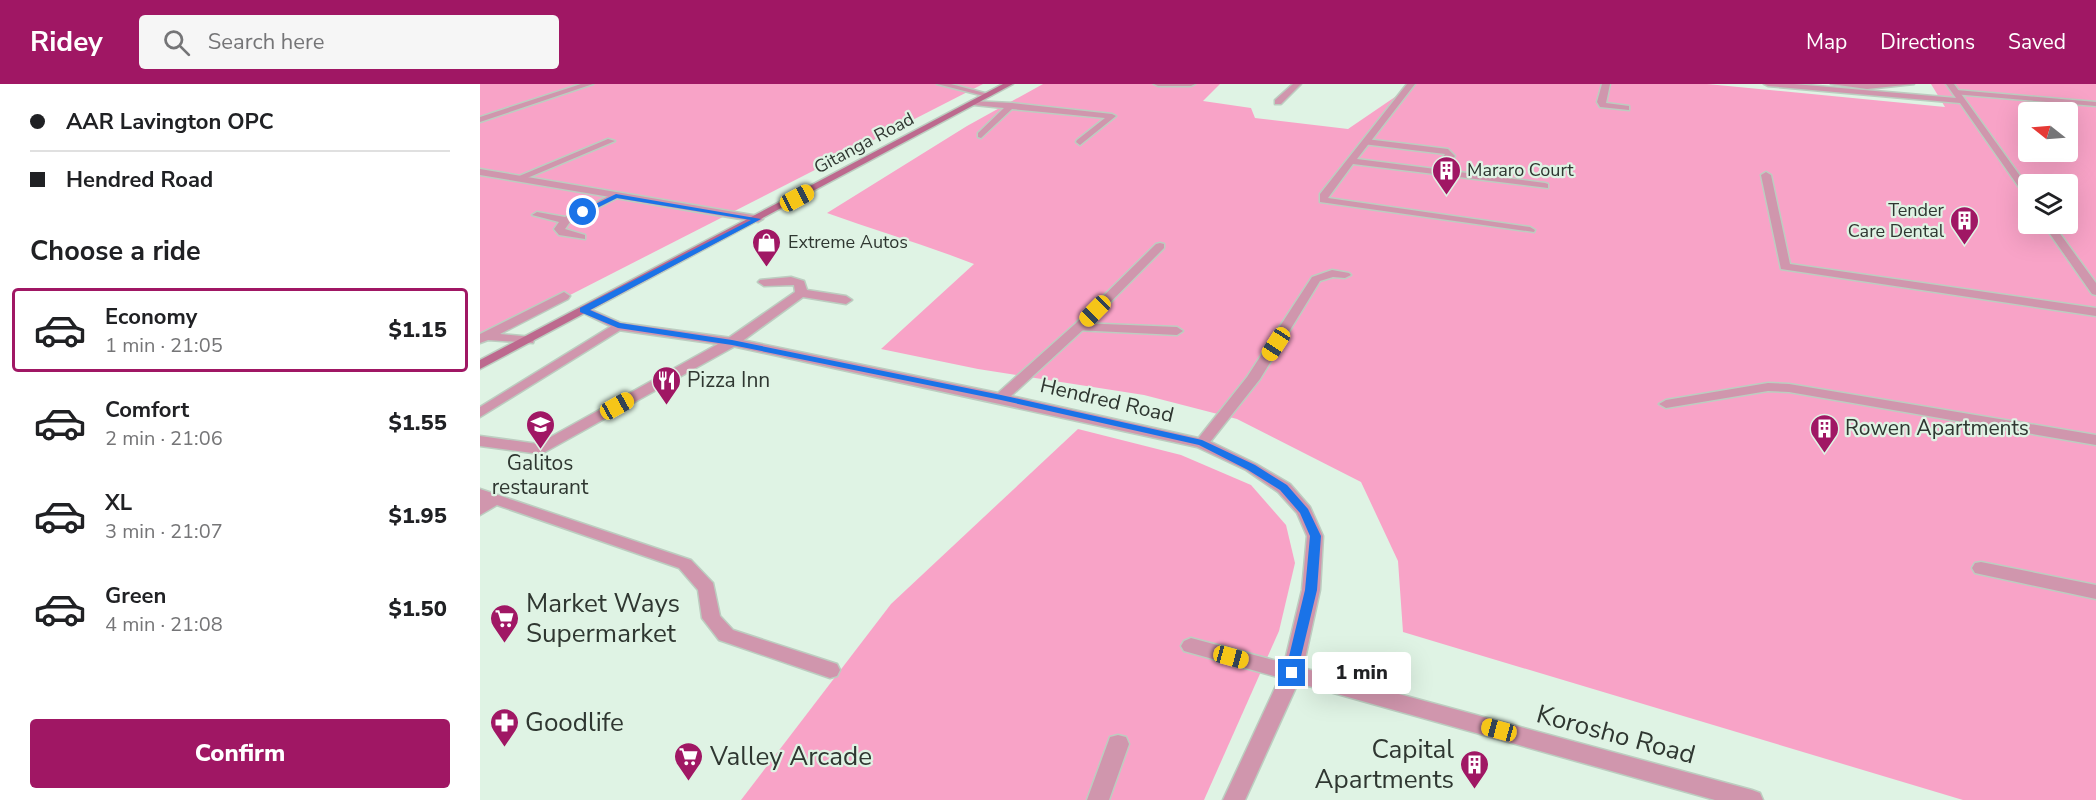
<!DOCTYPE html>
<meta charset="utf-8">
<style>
body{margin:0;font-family:"Nunito Sans",sans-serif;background:#f6f6f6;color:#202124;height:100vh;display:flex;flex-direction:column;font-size:22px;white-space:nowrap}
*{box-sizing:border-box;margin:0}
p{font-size:20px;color:#757577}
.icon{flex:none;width:33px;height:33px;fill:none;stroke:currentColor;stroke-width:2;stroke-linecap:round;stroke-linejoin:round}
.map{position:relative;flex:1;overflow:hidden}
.details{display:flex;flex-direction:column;background:#fff;width:480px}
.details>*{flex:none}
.banner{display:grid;align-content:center;height:132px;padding:0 30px;background:#fff}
.needle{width:39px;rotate:287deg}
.buttons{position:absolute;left:1538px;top:18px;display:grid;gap:12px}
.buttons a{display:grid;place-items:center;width:60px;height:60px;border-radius:6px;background:#fff;box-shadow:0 6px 24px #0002;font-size:30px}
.end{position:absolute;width:27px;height:27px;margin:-14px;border:8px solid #1a73e8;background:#fff;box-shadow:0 0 0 3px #fff}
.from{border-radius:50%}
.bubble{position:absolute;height:42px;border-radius:6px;background:#fff;box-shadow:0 6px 24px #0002;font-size:20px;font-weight:800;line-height:42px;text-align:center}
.car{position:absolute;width:18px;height:36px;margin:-18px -9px;border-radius:8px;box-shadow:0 0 4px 2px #0007;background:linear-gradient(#f5c518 24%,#345 0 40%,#f5c518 0 76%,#345 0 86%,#f5c518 0)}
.banner b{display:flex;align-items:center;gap:21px;height:57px;font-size:22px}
.banner b+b{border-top:2px solid #e0e0e0}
.banner i{width:15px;height:15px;background:#202124}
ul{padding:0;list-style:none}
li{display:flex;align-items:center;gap:18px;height:84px;margin:0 12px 9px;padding:0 18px;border:3px solid transparent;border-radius:6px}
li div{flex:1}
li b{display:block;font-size:22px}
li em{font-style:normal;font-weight:800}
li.active{border-color:#a01764}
li>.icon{width:54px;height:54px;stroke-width:1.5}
h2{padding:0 30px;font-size:27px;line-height:72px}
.action{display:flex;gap:12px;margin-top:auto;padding:12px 30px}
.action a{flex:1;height:69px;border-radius:6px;background:#a01764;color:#fff;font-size:24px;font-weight:800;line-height:69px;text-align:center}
header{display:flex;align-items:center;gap:36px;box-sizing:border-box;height:84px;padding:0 30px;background:#a01764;color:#fff}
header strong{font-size:28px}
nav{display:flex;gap:33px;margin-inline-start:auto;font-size:21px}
.search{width:420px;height:54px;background:#f6f6f6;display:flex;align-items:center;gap:15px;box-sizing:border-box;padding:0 21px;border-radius:6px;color:#757577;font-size:22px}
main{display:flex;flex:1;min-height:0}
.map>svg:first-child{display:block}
.green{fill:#f8a3c7;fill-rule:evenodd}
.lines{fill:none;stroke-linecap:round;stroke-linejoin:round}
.service-casing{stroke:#bccdc0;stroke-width:3}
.minor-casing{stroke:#bccdc0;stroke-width:3}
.tertiary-casing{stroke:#bccdc0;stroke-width:3}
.secondary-casing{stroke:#bccdc0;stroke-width:3}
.service{fill:#d096ad;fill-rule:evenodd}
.minor{fill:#d096ad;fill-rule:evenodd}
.tertiary{fill:#d096ad;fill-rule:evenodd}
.secondary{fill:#bd698e;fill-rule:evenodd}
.route{fill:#1a73e8}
.labels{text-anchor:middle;stroke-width:4.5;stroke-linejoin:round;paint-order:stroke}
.far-street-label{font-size:18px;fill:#2f3731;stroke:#dff3e4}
.far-poi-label{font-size:18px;fill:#2f3731;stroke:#dff3e4;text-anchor:start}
.poi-label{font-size:21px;fill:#2f3731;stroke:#dff3e4;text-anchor:start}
.street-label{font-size:21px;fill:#2f3731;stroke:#dff3e4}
.near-poi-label{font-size:26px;fill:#2f3731;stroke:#dff3e4;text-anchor:start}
.near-street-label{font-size:26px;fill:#2f3731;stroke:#dff3e4}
</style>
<header>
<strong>Ridey</strong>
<div class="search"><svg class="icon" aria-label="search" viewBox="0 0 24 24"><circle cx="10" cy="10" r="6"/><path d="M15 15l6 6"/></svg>Search here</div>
<nav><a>Map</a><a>Directions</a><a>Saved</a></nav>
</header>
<main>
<section class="details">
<div class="banner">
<b><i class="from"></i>AAR Lavington OPC</b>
<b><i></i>Hendred Road</b>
</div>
<h2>Choose a ride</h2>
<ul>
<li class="active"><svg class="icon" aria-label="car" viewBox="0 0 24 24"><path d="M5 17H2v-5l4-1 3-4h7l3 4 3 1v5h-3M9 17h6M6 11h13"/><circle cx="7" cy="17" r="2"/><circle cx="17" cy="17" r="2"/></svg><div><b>Economy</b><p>1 min · 21:05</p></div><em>$1.15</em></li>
<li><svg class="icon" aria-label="car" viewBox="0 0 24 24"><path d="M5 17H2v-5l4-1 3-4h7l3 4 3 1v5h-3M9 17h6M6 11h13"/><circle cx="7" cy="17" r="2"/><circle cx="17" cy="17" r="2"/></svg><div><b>Comfort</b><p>2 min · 21:06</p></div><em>$1.55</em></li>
<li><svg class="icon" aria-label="car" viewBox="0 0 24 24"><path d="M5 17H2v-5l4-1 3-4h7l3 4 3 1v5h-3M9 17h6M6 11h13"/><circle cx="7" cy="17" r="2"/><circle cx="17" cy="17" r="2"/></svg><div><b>XL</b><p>3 min · 21:07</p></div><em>$1.95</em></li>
<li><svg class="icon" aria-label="car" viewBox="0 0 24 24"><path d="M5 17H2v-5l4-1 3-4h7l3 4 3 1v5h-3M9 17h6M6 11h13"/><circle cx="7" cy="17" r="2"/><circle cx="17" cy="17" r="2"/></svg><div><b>Green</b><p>4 min · 21:08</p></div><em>$1.50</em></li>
</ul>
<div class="action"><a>Confirm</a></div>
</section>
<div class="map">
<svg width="1616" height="716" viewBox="0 0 1616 716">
<rect width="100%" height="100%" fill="#dff3e4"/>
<g class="green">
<polygon points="0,0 503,0 0,257"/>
<path d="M563 0H740L723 17 771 24 775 34 868 45 934 0H1227L1465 23 1451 0H1616V716H1483L923 548 918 477 881 398 757 335 664 311 498 285 401 265 494 180C446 161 396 147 347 129L487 42ZM1548 28H1587V68H1548ZM1548 100H1587V140H1548Z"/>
<polygon points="598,345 701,371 771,401 806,441 815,479 799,547 724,716 261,716 411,520"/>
</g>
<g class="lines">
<defs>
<g id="service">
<polygon points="101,0 113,0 0,38 0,33"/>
<polygon points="457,0 471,0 512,11 508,13"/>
<polygon points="674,0 715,0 711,2 678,2"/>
<polygon points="813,0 821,0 801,20 795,20 795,16"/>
<polygon points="1122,0 1130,0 1126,19 1149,22 1149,26 1120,23 1117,18"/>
<polygon points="1351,0 1434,0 1387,5"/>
<polygon points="1476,6 1616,18 1616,22 1473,10"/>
<polygon points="491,17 532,19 632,30 636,32 600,61 596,58 597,56 625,34 532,25 501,54 498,53 498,49 524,24 494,21 491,21"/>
<polygon points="128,55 135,57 40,97 32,95"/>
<polygon points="886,55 968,65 975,72 963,91 960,92 955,89 965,70 883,60 882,58"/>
<polygon points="1286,88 1291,91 1310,180 1616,224 1616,232 1301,185 1281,91"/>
<polygon points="133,110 141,112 90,138 85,145 105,151 105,155 79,151 74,145 79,138 52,131 57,128 85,133"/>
<polygon points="852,186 869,189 871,191 865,194 853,193 840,197 780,295 727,362 717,362 714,359 717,356 767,293 832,193"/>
<polygon points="311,193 324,197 327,206 366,212 372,216 366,220 323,213 257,261 65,368 60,370 0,362 0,352 58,360 247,255 315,208 314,201 284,202 278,198 280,196"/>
<polygon points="84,208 90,212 88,215 20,250 53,253 54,256 53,259 8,256 0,259 0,250"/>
<polygon points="138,238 144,242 142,245 0,333 0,323"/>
<polygon points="599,239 697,243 703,247 697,251 595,246 593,243"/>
<polygon points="0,405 211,476 233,499 240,532 253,546 357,580 360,586 357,592 350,594 239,556 222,534 218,506 199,484 17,421 0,431"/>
<polygon points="1501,478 1616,501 1616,515 1495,489 1492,484 1495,479"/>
<polygon points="711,554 812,581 819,583 822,589 819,595 812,597 704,567 701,562 704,557"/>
<polygon points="638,651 646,653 649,660 629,716 607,716 630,653"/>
</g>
<g id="minor">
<polygon points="927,0 935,0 877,75 1065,99 1068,100 1068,104 873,80 848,114 1050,143 1055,146 1054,148 840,118 840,110"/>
<polygon points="1284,0 1314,0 1476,14 1466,0 1474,0 1548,103 1548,113 1545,112 1480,19 1288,2"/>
<polygon points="1563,140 1573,140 1616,199 1616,211 1612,210"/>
<polygon points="680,159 684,160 684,164 603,246 531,312 727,356 776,380 810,400 830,423 843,452 840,506 823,584 1272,706 1280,709 1283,716 1235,716 818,599 765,716 743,716 802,589 822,506 827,452 817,429 798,408 766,386 717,363 252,262 138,246 97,226 103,222 141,239 252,254 518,309 595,240 676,160"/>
<polygon points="1288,299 1309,300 1616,351 1616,361 1309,308 1288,307 1186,324 1179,320 1186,316"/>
</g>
<polygon id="tertiary" points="0,85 278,132 283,135 278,138 0,91"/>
<polygon id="secondary" points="523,0 533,0 0,285 0,276"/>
</defs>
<use href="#service" class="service-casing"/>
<use href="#minor" class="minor-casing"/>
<use href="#tertiary" class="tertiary-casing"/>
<use href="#secondary" class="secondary-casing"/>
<use href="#service" class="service"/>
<use href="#minor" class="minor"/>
<use href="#tertiary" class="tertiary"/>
<use href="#secondary" class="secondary"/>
</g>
<polygon class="route" points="136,110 281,135 110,226 140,239 252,256 521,311 722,356 775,381 807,401 828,425 841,452 837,506 816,593 812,594 805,589 825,506 830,452 820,429 800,406 768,386 719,361 521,316 252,261 138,244 100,228 100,224 271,136 137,114 105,130 99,128"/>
<defs>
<symbol id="building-pin" viewBox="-11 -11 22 30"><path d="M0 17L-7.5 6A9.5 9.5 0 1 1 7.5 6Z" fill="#a01764" stroke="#dff3e4"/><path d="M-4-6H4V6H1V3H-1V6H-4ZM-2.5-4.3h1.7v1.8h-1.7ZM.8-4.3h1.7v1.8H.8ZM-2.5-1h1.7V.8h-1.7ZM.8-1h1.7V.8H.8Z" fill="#fff"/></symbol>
<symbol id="shop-pin" viewBox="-11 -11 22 30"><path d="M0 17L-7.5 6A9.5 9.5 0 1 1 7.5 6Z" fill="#a01764" stroke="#dff3e4"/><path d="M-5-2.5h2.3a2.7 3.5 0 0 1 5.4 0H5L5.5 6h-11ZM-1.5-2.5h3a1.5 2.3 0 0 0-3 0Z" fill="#fff"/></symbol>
<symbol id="restaurant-pin" viewBox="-11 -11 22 30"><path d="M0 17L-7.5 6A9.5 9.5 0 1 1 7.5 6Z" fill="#a01764" stroke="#dff3e4"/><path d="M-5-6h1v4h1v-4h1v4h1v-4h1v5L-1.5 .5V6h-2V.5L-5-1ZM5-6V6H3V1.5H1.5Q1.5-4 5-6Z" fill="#fff"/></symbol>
<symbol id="school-pin" viewBox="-11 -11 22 30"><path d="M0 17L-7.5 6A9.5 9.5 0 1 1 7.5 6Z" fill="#a01764" stroke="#dff3e4"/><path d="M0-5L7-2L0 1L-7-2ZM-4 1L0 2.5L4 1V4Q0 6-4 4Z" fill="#fff"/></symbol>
<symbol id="supermarket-pin" viewBox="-11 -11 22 30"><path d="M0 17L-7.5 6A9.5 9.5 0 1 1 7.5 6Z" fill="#a01764" stroke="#dff3e4"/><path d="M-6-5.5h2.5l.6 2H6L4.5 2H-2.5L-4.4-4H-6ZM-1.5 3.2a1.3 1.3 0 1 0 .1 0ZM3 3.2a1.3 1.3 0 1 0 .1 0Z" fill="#fff"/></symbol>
<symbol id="pharmacy-pin" viewBox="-11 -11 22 30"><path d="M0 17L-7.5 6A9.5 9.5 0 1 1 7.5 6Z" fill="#a01764" stroke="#dff3e4"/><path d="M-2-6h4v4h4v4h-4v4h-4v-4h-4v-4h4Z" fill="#fff"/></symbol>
</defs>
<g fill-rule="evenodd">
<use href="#building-pin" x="950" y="70" width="33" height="45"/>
<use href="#building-pin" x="1468" y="120" width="33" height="45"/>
<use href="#shop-pin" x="270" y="142" width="33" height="45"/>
<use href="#restaurant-pin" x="170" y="280" width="33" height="45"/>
<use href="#school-pin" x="44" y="324" width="33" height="45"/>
<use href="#building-pin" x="1328" y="328" width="33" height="45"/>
<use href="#supermarket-pin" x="8" y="518" width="33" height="45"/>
<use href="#pharmacy-pin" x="8" y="622" width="33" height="45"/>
<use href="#supermarket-pin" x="192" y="656" width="33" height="45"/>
<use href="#building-pin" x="978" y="664" width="33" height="45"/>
</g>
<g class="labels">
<g class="far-street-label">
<text transform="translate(384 59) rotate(-28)" y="6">Gitanga Road</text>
</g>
<g class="far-poi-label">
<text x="987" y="92">Mararo Court</text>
<text x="1464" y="132" text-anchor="end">Tender<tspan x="1464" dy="21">Care Dental</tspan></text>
<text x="308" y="164">Extreme Autos</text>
</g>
<g class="poi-label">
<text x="207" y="303">Pizza Inn</text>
<text x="1365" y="351">Rowen Apartments</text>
<text x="60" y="386" text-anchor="middle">Galitos<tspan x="60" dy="24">restaurant</tspan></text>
</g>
<g class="street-label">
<text transform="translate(627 316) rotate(13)" y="7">Hendred Road</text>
</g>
<g class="near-poi-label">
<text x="46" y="528">Market Ways<tspan x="46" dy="30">Supermarket</tspan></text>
<text x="45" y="647">Goodlife</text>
<text x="974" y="674" text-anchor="end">Capital<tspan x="974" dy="30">Apartments</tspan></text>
<text x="230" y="681">Valley Arcade</text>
</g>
<g class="near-street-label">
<text transform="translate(1136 650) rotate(15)" y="9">Korosho Road</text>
</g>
</g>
</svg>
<div class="buttons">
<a><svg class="needle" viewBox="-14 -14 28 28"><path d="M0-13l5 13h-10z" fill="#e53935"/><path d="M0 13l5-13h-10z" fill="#757577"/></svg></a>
<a><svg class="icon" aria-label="layers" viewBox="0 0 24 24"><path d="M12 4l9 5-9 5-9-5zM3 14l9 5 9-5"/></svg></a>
</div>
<i class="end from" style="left:103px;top:128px"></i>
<i class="end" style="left:812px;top:589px"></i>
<div class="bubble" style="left:832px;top:568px;width:99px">1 min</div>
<i class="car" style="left:317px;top:114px;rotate:62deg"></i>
<i class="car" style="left:615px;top:227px;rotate:225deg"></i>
<i class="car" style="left:796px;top:260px;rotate:213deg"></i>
<i class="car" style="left:137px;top:322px;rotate:61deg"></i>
<i class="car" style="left:751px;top:573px;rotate:105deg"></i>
<i class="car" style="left:1019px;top:646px;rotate:285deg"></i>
</div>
</main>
